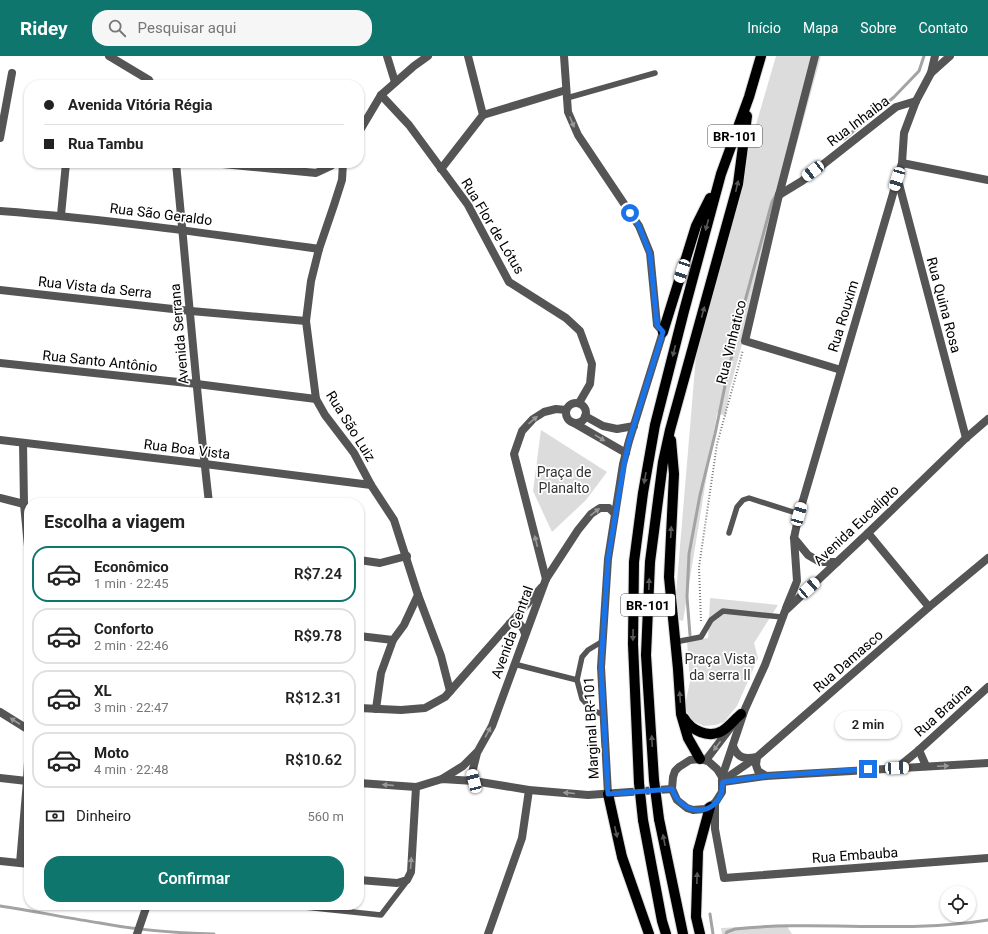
<!DOCTYPE html>
<html lang="pt">
<meta charset="utf-8">
<style>
body{margin:0;font-family:Roboto,sans-serif;background:#f6f6f6;color:#222;height:100vh;display:flex;flex-direction:column;font-size:15px;white-space:nowrap}
*{box-sizing:border-box;margin:0}
p{font-size:13px;color:#767676}
.icon{flex:none;width:22px;height:22px;fill:none;stroke:currentColor;stroke-width:2;stroke-linecap:round;stroke-linejoin:round}
.map{position:relative;flex:1;overflow:hidden}
.side{position:absolute;left:24px;top:442px;width:340px;height:412px;display:flex;flex-direction:column;background:#fff;border-radius:16px;box-shadow:0 1px 3px #0004}
.side>*{flex:none}
.top-card{position:absolute;left:24px;top:24px;width:340px;height:88px;border-radius:16px;box-shadow:0 1px 3px #0004;display:grid;align-content:center;height:88px;padding:0 20px;background:#fff}
.tools{position:absolute;left:940px;top:830px;display:grid;gap:8px}
.tools a{display:grid;place-items:center;width:36px;height:36px;border-radius:50%;background:#fff;box-shadow:0 1px 3px #0004;font-size:20px}
.end{position:absolute;width:18px;height:18px;margin:-9px;border:5px solid #1a73e8;background:#fff;box-shadow:0 0 0 2px #fff}
.from{border-radius:50%}
.bubble{position:absolute;height:28px;border-radius:14px;background:#fff;box-shadow:0 1px 3px #0004;font-size:13px;font-weight:600;line-height:28px;text-align:center}
.car{position:absolute;width:12px;height:24px;margin:-12px -6px;border-radius:5px;box-shadow:0 0 3px 1px #0007;background:linear-gradient(#fff 24%,#345 0 40%,#fff 0 76%,#345 0 86%,#fff 0)}
.top-card b{display:flex;align-items:center;gap:14px;height:38px;font-size:15px}
.top-card b+b{border-top:1px solid #e0e0e0}
.top-card i{width:10px;height:10px;background:#222}
ul{padding:0;list-style:none}
li{display:flex;align-items:center;gap:12px;height:56px;margin:0 8px 6px;padding:0 12px;border:2px solid #e0e0e0;border-radius:16px}
li div{flex:1}
li b{display:block;font-size:15px}
li em{font-style:normal;font-weight:600}
li.selected{border-color:#0f766e}
li>.icon{width:36px;height:36px;stroke-width:1.5}
h2{padding:0 20px;font-size:18px;line-height:48px}
.pay{display:flex;align-items:center;gap:10px;height:44px;padding:0 20px;font-size:15px}
.pay p{margin-inline-start:auto}
.primary-button{display:flex;gap:8px;margin-top:auto;padding:8px 20px}
.primary-button a{flex:1;height:46px;border-radius:16px;background:#0f766e;color:#fff;font-size:16px;font-weight:600;line-height:46px;text-align:center}
header{display:flex;align-items:center;gap:24px;box-sizing:border-box;height:56px;padding:0 20px;background:#0f766e;color:#fff}
header strong{font-size:19px}
nav{display:flex;gap:22px;margin-inline-start:auto;font-size:14px}
.search{width:280px;height:36px;background:#f6f6f6;display:flex;align-items:center;gap:10px;box-sizing:border-box;padding:0 14px;border-radius:16px;color:#767676;font-size:15px}
.map>svg:first-child{display:block}
.green{fill:#dcdcdc}
.lines{fill:none;stroke-linecap:round;stroke-linejoin:round}
.stream{stroke:#a3a3a3;stroke-width:3}
.primary-casing{stroke:#dbdbdb;stroke-width:12}
.path{stroke:#777;stroke-width:2;stroke-dasharray:1 2;stroke-linecap:butt}
.service{stroke:#555;stroke-width:5.5}
.minor{stroke:#555;stroke-width:8}
.tertiary{stroke:#555;stroke-width:8}
.primary{stroke:#000;stroke-width:10}
.primary-bridge-casing{stroke:#dbdbdb;stroke-width:12;stroke-linecap:butt}
.primary-bridge{stroke:#000;stroke-width:10}
.oneway{fill:#999}
.oneway2{fill:#595959}
.route{stroke:#1a73e8;stroke-width:5}
.labels{text-anchor:middle;stroke-width:3.5;stroke-linejoin:round;paint-order:stroke}
.shield{fill:#fff;stroke:#4c4c4c;stroke-width:1}
.shield-label{font-size:13px;font-weight:bold;fill:#000}
.street-label{font-size:14px;fill:#000;stroke:#fff}
.park-label{font-size:14px;fill:#333;stroke:#fff}
</style>
<header>
<strong>Ridey</strong>
<div class="search"><svg class="icon" aria-label="search" viewBox="0 0 24 24"><circle cx="10" cy="10" r="6"/><path d="M15 15l6 6"/></svg>Pesquisar aqui</div>
<nav><a>Início</a><a>Mapa</a><a>Sobre</a><a>Contato</a></nav>
</header>
<div class="map">
<svg width="988" height="878" viewBox="0 0 988 878">
<rect width="100%" height="100%" fill="#fff"/>
<g class="green">
<polygon points="776,0 821,0 729,336 726,360 717,357 683,565 674,562 699,264"/>
<polygon points="541,374 607,416 586,444 552,476 533,435"/>
<polygon points="710,542 778,549 754,587 758,602 737,650 724,666 716,669 704,670 693,665 687,656 685,649 690,625 687,585 708,582"/>
<polygon points="786,869 792,878 722,878 721,872"/>
</g>
<g class="lines">
<g class="stream">
<polyline points="844,83 894,41 919,15 924,0"/>
<polyline points="690,579 687,541 689,498 700,439 715,378 727,320 741,260 772,146 777,137"/>
<path d="M0 850C34 855 67 862 100 867 137 874 176 877 214 878"/>
<polyline points="710,858 713,878"/>
<path d="M726 878 727 876 735 873C819 864 905 878 988 864"/>
</g>
<defs>
<g id="primary">
<polyline points="663,276 696,170 710,142"/>
<polyline points="671,384 674,418 669,521 678,613 681,658 688,682 700,703"/>
<path d="M684 662C691 674 708 683 722 675 729 671 735 663 741 658"/>
<polyline points="654,724 646,599 650,506 663,406 670,374 738,128 747,60"/>
<polyline points="639,727 633,588 634,506 643,437 655,369 684,255 721,118 749,41 761,0"/>
<polyline points="608,738 622,801 649,878"/>
<polyline points="659,763 683,878"/>
<polyline points="643,764 662,865 666,878"/>
<polyline points="700,878 696,861 698,795 710,751"/>
</g>
</defs>
<use href="#primary" class="primary-casing"/>
<polyline class="path" points="701,565 699,511 717,388 743,294"/>
<g class="service">
<polyline points="567,42 655,17"/>
<polyline points="729,477 737,451 743,444 749,442 799,458"/>
<polyline points="603,585 588,594 582,601 577,624 582,643 593,655 603,658"/>
<polyline points="675,586 701,581 711,564 723,555 782,561"/>
<polyline points="514,608 577,624"/>
<polyline points="285,849 381,859 407,825"/>
</g>
<g class="minor">
<polyline points="109,0 149,24 152,29"/>
<polyline points="387,0 395,26"/>
<polyline points="468,0 483,59"/>
<polyline points="815,0 779,139 745,285 841,314"/>
<polyline points="931,17 950,0"/>
<polyline points="381,39 409,69 468,149 509,226 566,262 580,275 592,308 590,328 579,347"/>
<polyline points="0,82 12,17"/>
<polyline points="343,107 342,124 334,149 319,193 311,225 306,265 316,343 325,359 354,397 371,429 394,464 418,539 441,600 450,635"/>
<polyline points="902,107 988,124"/>
<polyline points="441,113 483,59 566,34"/>
<polyline points="898,124 966,382"/>
<polyline points="779,139 802,125 896,51 916,45"/>
<path d="M0 155C107 163 212 178 319 193"/>
<polyline points="61,159 66,107"/>
<polyline points="0,234 191,255 306,265"/>
<polyline points="0,307 197,328 316,343"/>
<circle cx="576" cy="357" r="10"/>
<polyline points="585,360 603,370 617,373 634,370"/>
<polyline points="574,367 626,397"/>
<polyline points="0,384 205,408 371,429"/>
<polyline points="23,387 24,448 29,501"/>
<polyline points="0,442 24,448"/>
<polyline points="868,477 929,551"/>
<polyline points="794,482 808,499 820,506 837,506"/>
<polyline points="359,504 380,507 407,500"/>
<polyline points="546,523 514,398 522,375 533,363 544,356 556,353 566,354"/>
<polyline points="786,552 797,525 794,482 799,458 902,107 904,77 916,45 931,17 935,0"/>
<path d="M510 567C519 564 523 571 525 578"/>
<polyline points="359,580 393,584 404,569 418,539"/>
<polyline points="359,652 401,654 425,652 445,641 542,531"/>
<polyline points="376,653 381,617 393,584"/>
<path d="M733 690C738 703 745 703 757 701L756 709 758 715 766 720"/>
<polyline points="919,694 926,710"/>
<polyline points="706,704 731,671"/>
<polyline points="897,712 919,694 988,631"/>
<polyline points="722,721 717,713 708,705 700,703 690,704 679,711 675,715 673,721 672,733 677,744 687,752 693,754 705,753 715,747 722,736 722,721 745,653 765,609 785,555 868,477 966,382 988,363"/>
<polyline points="0,722 27,725"/>
<polyline points="722,725 757,701 929,551 988,502"/>
<polyline points="723,726 766,720 988,707"/>
<polyline points="715,747 715,773 724,822 988,802"/>
<polyline points="20,807 27,725 29,687"/>
<polyline points="137,878 147,849"/>
<polyline points="488,878 522,782 529,734"/>
</g>
<g class="tertiary">
<polyline points="564,0 568,56 578,79 639,170 650,197 657,269 663,276 629,385 623,408 608,503 601,611 608,738"/>
<polyline points="359,76 381,39 414,10 428,0"/>
<path d="M176 107C187 220 196 334 209 447"/>
<polyline points="212,107 316,117 331,110 334,107"/>
<polyline points="0,656 29,674"/>
<polyline points="442,723 463,710 478,695 492,670 546,523 578,474 591,458 600,452 609,452 615,458"/>
<polyline points="474,725 472,717 477,697"/>
<polyline points="359,727 416,731 442,723 474,725 529,734 588,739 672,733"/>
<polyline points="0,805 29,808"/>
<polyline points="359,824 397,827 407,824 411,816 416,731"/>
</g>
<use href="#primary" class="primary"/>
<defs>
<g id="primary-bridge">
<polyline points="654,724 659,763"/>
<polyline points="639,727 643,764"/>
</g>
</defs>
<use href="#primary-bridge" class="primary-bridge-casing"/>
<use href="#primary-bridge" class="primary-bridge"/>
</g>
<defs><path id="oneway-solid" d="M-6-.8H1V-3.2L6.5 0L1 3.2V.8H-6Z"/></defs>
<g class="oneway">
<use href="#oneway-solid" transform="translate(572 66) rotate(67)"/>
<use href="#oneway-solid" transform="translate(533 364) rotate(-41)"/>
<use href="#oneway-solid" transform="translate(600 382) rotate(31)"/>
<use href="#oneway-solid" transform="translate(595 456) rotate(-38)"/>
<use href="#oneway-solid" transform="translate(536 485) rotate(-104)"/>
<use href="#oneway-solid" transform="translate(15 665) rotate(-147)"/>
<use href="#oneway-solid" transform="translate(488 676) rotate(-62)"/>
<use href="#oneway-solid" transform="translate(717 690) rotate(127)"/>
<use href="#oneway-solid" transform="translate(943 710) rotate(-3)"/>
<use href="#oneway-solid" transform="translate(388 729) rotate(-175)"/>
<use href="#oneway-solid" transform="translate(569 737) rotate(-175)"/>
<use href="#oneway-solid" transform="translate(411 807) rotate(-86)"/>
</g>
<g class="oneway2">
<use href="#oneway-solid" transform="translate(737 130) rotate(-77)"/>
<use href="#oneway-solid" transform="translate(707 169) rotate(105)"/>
<use href="#oneway-solid" transform="translate(703 256) rotate(-75)"/>
<use href="#oneway-solid" transform="translate(674 295) rotate(104)"/>
<use href="#oneway-solid" transform="translate(645 422) rotate(100)"/>
<use href="#oneway-solid" transform="translate(671 476) rotate(-87)"/>
<use href="#oneway-solid" transform="translate(649 528) rotate(-88)"/>
<use href="#oneway-solid" transform="translate(633 579) rotate(91)"/>
<use href="#oneway-solid" transform="translate(680 641) rotate(-94)"/>
<use href="#oneway-solid" transform="translate(652 685) rotate(-93)"/>
<use href="#oneway-solid" transform="translate(616 776) rotate(77)"/>
<use href="#oneway-solid" transform="translate(664 784) rotate(-101)"/>
<use href="#oneway-solid" transform="translate(697 822) rotate(-88)"/>
</g>
<g class="lines">
<path class="route" d="M630 157 639 170 650 198 657 269 663 276 629 385 624 408 608 503 601 611 608 738 672 733C680 757 711 763 721 738 722 734 722 730 723 726L766 720 868 713"/>
</g>
<g class="labels">
<g class="shield">
<rect x="708" y="69" width="54" height="22" rx="3"/>
<rect x="621" y="538" width="54" height="22" rx="3"/>
</g>
<g class="shield-label">
<text x="735" y="85">BR-101</text>
<text x="648" y="554">BR-101</text>
</g>
<g class="street-label">
<text transform="translate(858 65) rotate(-37)" y="5">Rua Inhaiba</text>
<text transform="translate(161 158) rotate(7)" y="5">Rua São Geraldo</text>
<text transform="translate(493 170) rotate(59)" y="5">Rua Flor de Lótus</text>
<text transform="translate(95 231) rotate(6)" y="5">Rua Vista da Serra</text>
<text transform="translate(944 249) rotate(75)" y="5">Rua Quina Rosa</text>
<text transform="translate(843 260) rotate(-73)" y="5">Rua Rouxim</text>
<text transform="translate(179 278) rotate(-95)" y="5">Avenida Serrana</text>
<text transform="translate(731 286) rotate(-76)" y="5">Rua Vinhatico</text>
<text transform="translate(100 305) rotate(6)" y="5">Rua Santo Antônio</text>
<text transform="translate(351 370) rotate(58)" y="5">Rua São Luiz</text>
<text transform="translate(187 393) rotate(7)" y="5">Rua Boa Vista</text>
<text transform="translate(856 469) rotate(-43)" y="5">Avenida Eucalipto</text>
<text transform="translate(512 576) rotate(-70)" y="5">Avenida Central</text>
<text transform="translate(848 605) rotate(-41)" y="5">Rua Damasco</text>
<text transform="translate(943 654) rotate(-42)" y="5">Rua Braúna</text>
<text transform="translate(591 672) rotate(-93)" y="5">Marginal BR-101</text>
<text transform="translate(855 799) rotate(-4)" y="5">Rua Embauba</text>
</g>
<g class="park-label">
<text x="564" y="421">Praça de<tspan x="564" dy="16">Planalto</tspan></text>
<text x="720" y="608">Praça Vista<tspan x="720" dy="16">da serra II</tspan></text>
</g>
</g>
</svg>
<div class="tools">
<a><svg class="icon" aria-label="locate" viewBox="0 0 24 24"><circle cx="12" cy="12" r="6"/><path d="M12 2v4M12 18v4M2 12h4M18 12h4"/></svg></a>
</div>
<i class="end from" style="left:630px;top:157px"></i>
<i class="end" style="left:868px;top:713px"></i>
<div class="bubble" style="left:835px;top:655px;width:66px">2 min</div>
<i class="car" style="left:813px;top:115px;rotate:232deg"></i>
<i class="car" style="left:897px;top:123px;rotate:197deg"></i>
<i class="car" style="left:682px;top:215px;rotate:198deg"></i>
<i class="car" style="left:799px;top:458px;rotate:16deg"></i>
<i class="car" style="left:809px;top:532px;rotate:48deg"></i>
<i class="car" style="left:897px;top:712px;rotate:87deg"></i>
<i class="car" style="left:474px;top:725px;rotate:346deg"></i>
<div class="top-card">
<b><i class="from"></i>Avenida Vitória Régia</b>
<b><i></i>Rua Tambu</b>
</div>
<section class="side">
<h2>Escolha a viagem</h2>
<ul>
<li class="selected"><svg class="icon" aria-label="car" viewBox="0 0 24 24"><path d="M5 17H2v-5l4-1 3-4h7l3 4 3 1v5h-3M9 17h6M6 11h13"/><circle cx="7" cy="17" r="2"/><circle cx="17" cy="17" r="2"/></svg><div><b>Econômico</b><p>1 min · 22:45</p></div><em>R$7.24</em></li>
<li><svg class="icon" aria-label="car" viewBox="0 0 24 24"><path d="M5 17H2v-5l4-1 3-4h7l3 4 3 1v5h-3M9 17h6M6 11h13"/><circle cx="7" cy="17" r="2"/><circle cx="17" cy="17" r="2"/></svg><div><b>Conforto</b><p>2 min · 22:46</p></div><em>R$9.78</em></li>
<li><svg class="icon" aria-label="car" viewBox="0 0 24 24"><path d="M5 17H2v-5l4-1 3-4h7l3 4 3 1v5h-3M9 17h6M6 11h13"/><circle cx="7" cy="17" r="2"/><circle cx="17" cy="17" r="2"/></svg><div><b>XL</b><p>3 min · 22:47</p></div><em>R$12.31</em></li>
<li><svg class="icon" aria-label="car" viewBox="0 0 24 24"><path d="M5 17H2v-5l4-1 3-4h7l3 4 3 1v5h-3M9 17h6M6 11h13"/><circle cx="7" cy="17" r="2"/><circle cx="17" cy="17" r="2"/></svg><div><b>Moto</b><p>4 min · 22:48</p></div><em>R$10.62</em></li>
</ul>
<div class="pay"><svg class="icon" aria-label="cash" viewBox="0 0 24 24"><path d="M3 7h18v10H3z"/><circle cx="12" cy="12" r="2"/></svg>Dinheiro<p>560 m</p></div>
<div class="primary-button"><a>Confirmar</a></div>
</section>
</div>
